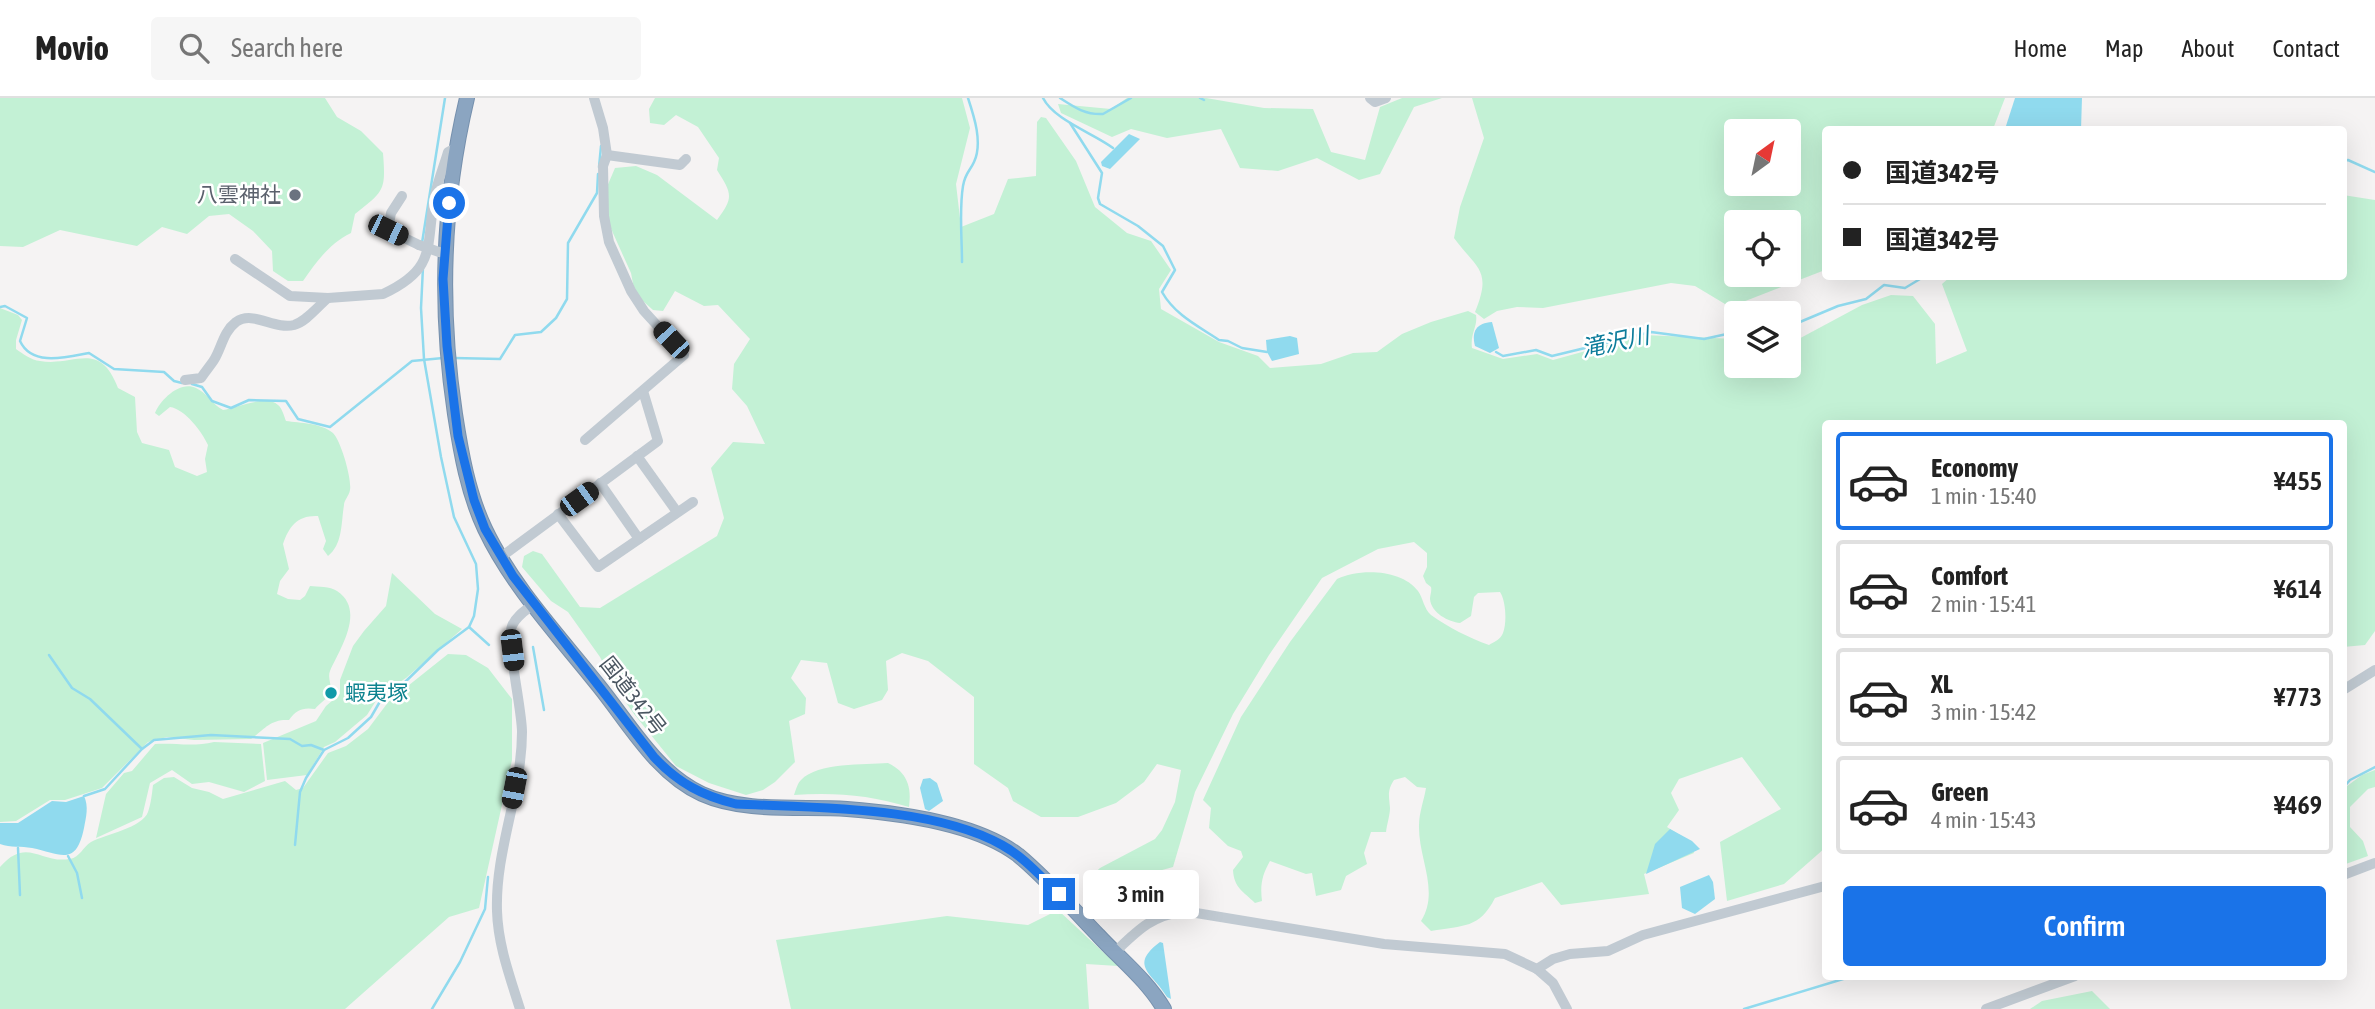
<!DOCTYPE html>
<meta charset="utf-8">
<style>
body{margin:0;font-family:"Asap Condensed","Noto Sans JP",sans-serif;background:#f6f6f6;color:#222;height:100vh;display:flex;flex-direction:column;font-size:26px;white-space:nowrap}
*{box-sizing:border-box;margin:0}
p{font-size:23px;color:#767676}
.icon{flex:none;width:38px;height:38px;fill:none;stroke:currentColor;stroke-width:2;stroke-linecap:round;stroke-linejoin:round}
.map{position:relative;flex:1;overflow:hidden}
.panel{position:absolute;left:1822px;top:322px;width:525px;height:560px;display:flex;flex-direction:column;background:#fff;border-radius:7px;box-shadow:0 7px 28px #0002}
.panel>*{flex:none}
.guide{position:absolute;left:1822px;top:28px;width:525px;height:154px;border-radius:7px;box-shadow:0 7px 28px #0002;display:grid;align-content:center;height:154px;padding:0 21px;background:#fff}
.needle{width:46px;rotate:33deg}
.buttons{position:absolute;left:1724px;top:21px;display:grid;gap:14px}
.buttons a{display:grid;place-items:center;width:77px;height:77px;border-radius:7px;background:#fff;box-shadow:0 7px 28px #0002;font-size:35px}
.end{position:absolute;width:32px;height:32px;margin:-16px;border:9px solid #1a73e8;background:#fff;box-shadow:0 0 0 4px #fff}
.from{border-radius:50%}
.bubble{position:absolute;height:49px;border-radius:7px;background:#fff;box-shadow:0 7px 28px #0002;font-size:23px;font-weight:600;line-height:49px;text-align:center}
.car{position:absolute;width:21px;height:42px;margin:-21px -10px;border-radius:9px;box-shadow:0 0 5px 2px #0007;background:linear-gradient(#222 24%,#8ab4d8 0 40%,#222 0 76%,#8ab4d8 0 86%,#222 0)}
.guide b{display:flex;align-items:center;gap:24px;height:66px;font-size:26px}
.guide b+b{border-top:2px solid #e0e0e0}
.guide i{width:18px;height:18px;background:#222}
ul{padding:12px 0 0;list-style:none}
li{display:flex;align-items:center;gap:21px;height:98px;margin:0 14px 10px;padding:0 7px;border:4px solid #e0e0e0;border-radius:7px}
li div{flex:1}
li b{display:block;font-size:26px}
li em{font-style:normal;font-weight:600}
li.active{border-color:#1a73e8}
li>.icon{width:63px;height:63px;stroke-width:1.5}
.cta{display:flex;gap:14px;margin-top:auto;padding:14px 21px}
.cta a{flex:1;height:80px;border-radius:7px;background:#1a73e8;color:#fff;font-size:28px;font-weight:600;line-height:80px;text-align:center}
header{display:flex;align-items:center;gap:42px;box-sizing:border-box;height:98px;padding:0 35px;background:#fff;border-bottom:2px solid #e0e0e0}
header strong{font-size:33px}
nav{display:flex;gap:38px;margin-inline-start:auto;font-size:24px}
.search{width:490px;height:63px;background:#f6f6f6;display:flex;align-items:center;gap:18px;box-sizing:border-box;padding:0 24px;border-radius:7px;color:#767676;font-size:26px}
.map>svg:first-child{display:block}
.green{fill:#c3f1d5;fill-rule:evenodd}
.water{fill:#90daee}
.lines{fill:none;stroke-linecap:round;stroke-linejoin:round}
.stream{stroke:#90daee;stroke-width:2.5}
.highway-casing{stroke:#7690ad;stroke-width:16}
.minor{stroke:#c1cad2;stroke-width:10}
.highway{stroke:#8ba5c1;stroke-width:14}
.minor-bridge{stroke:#c1cad2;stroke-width:10}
.route{stroke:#1a73e8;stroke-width:9}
.worship-dot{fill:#6b7280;stroke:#fff;stroke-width:2.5}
.culture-dot{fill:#0f9aa8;stroke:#fff;stroke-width:2.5}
.labels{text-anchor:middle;stroke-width:5;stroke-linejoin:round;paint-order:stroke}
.worship-label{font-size:21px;fill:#5b616d;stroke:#fff;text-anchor:end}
.culture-label{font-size:21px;fill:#0d838f;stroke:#fff;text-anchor:start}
.street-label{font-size:21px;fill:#4a5661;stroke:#fff}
.water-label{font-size:23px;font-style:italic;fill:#0c7c9b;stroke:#fff}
</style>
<header>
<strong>Movio</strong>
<div class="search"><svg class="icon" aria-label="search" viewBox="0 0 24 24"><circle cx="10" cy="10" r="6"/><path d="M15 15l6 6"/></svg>Search here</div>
<nav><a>Home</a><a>Map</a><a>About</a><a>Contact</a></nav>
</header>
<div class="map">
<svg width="2375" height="911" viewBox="0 0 2375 911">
<rect width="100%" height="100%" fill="#f5f3f3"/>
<g class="green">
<path d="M0 0H325L337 19 361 33 383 55C386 93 384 93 355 116L351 135C329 146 317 163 303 183H288L273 173 272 153 253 133 229 116 209 118 187 136 162 129 137 148 60 132 23 149 0 148Z"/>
<path d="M655 0H962L970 30 956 86 961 129 994 116 1008 81 1036 78 1037 24 1041 19 1046 20 1076 63 1095 109 1127 135 1151 143 1171 172 1159 191 1161 211 1219 244 1258 258 1270 270 1321 266 1353 255 1377 254 1402 236 1431 224 1468 213 1476 217C1478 228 1470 236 1472 250L1503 261 1537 256 1553 262 1644 237 1736 241V268H1788L1789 244H1793L1862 207 1891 197 1913 198 1935 226 1936 266 1967 253 1942 186 1950 179 2343 178V97L2375 102V533L2365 547 2343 549V326H1825V750L1784 786 1727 803 1720 744 1781 711 1742 659 1679 681 1671 695 1679 712 1667 729 1691 744 1694 755 1644 776 1649 796 1561 807 1542 784 1495 800C1479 831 1464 827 1431 833L1421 823C1440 793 1418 760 1419 727 1419 715 1424 702 1426 690L1417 689 1405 679 1394 682C1387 693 1389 697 1390 710 1390 717 1387 726 1386 734H1371L1364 755 1367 766 1346 778 1341 792 1316 798 1312 775 1306 776 1270 763C1262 777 1260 787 1262 803L1255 805C1243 793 1234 790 1233 772L1243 759 1241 753 1228 748 1209 730 1211 710 1203 702 1241 619 1290 544 1337 481C1359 470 1402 471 1418 493 1423 500 1424 511 1431 517 1448 529 1469 540 1489 547 1494 544 1501 541 1503 535 1507 525 1506 503 1500 494L1478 495 1474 499 1471 518 1460 525C1449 524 1431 515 1430 501 1430 497 1432 493 1431 489L1426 485 1423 478 1427 469V455L1414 444 1378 451 1322 480 1269 557 1233 616 1195 694 1173 769 1155 774 1146 795 1148 803H1125L1085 784 1100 770 1155 741 1162 732 1175 704 1181 672 1157 666 1144 684 1116 705 1078 719H1041L1013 703 1008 690 974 666V599L928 563 902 555 886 563 888 592 882 602 854 611 838 605 827 565 801 562 791 580 806 600 805 616 789 623 795 664 775 684 763 692 746 697 709 685 676 668 634 616 615 589 600 559 568 514 551 503 522 469 524 458 533 453 542 456 580 509 600 510 717 438 724 420 711 370 733 344 765 346 747 308 732 291 734 266 750 241 718 207 704 208 675 193 663 213 653 212 635 196 631 175 608 124 606 91 615 70 636 68 657 77 717 122C734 99 732 96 717 72L719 60 698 29 676 17 664 27 650 25 649 11Z"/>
<polygon points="1127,0 1206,0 1264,10 1313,11 1331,54 1365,62 1380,9 1402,0 1442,0 1414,9 1380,76 1359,82 1317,60 1278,73 1240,70 1221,31 1167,40 1131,31 1112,39 1061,15 1058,6 1111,11"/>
<path d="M1472 0H2005L1993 31 1825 32V172L1730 209 1695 188 1671 185 1543 210 1517 209 1497 213 1484 221 1475 214C1492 172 1478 172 1454 140L1460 109 1484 40ZM1736 33H1788V86H1736ZM1736 124H1788V177H1736Z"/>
<path d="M0 210 18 217 22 222 16 242V251C23 256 31 262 40 263 75 269 99 241 118 290L135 299 137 334 142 345 169 352 175 369 197 378 207 374 205 361 208 347C202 334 185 311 170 309L159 318 155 315C160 302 180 282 196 290 207 295 213 307 223 312 237 310 267 296 278 307 282 310 284 318 286 323 300 325 321 325 333 335 341 343 352 381 350 392 349 398 344 402 344 407 341 425 343 446 328 458L323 451 326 443 318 418C298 417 289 428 283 446L289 471 280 483 277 496 288 501 300 502 305 498 310 488C318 489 330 488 337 493 366 512 340 551 330 573 327 580 333 589 330 595 328 600 319 606 315 611 303 609 296 612 289 622 270 621 265 631 251 641L194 642 167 639 148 644 102 690 65 702H50L16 723 0 724Z"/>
<polygon points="392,475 435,516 462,531 406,580 379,598 367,617 335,644 324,649 307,677 267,682 263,645 316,623 326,608 340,596 340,582 353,548 364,533 386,508"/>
<path d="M448 556 466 557 488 570 512 601V662L479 810 449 819 345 911H0V769C27 738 40 766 70 761 80 759 83 749 91 744 106 736 142 730 148 714 151 706 152 695 153 687L164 680 174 679 192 690 209 694 223 701 285 683 296 692 303 690 328 655 346 648 368 631 389 603Z"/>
<path d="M214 644 261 646 265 683 244 694 209 684 192 686 172 672 150 685 142 719 96 740 106 696 124 675 132 673 155 646C176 645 194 649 214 644Z"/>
<path d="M888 665C907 674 912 689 909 709 871 697 833 694 794 697 796 692 797 686 801 682 818 664 864 667 888 665Z"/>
<polygon points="2375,672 2375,689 2368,691 2350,709 2350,729 2363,743 2368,758 2343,767 2343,691 2362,677"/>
<polygon points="1058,812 1118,868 1086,866 1089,911 791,911 776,842 947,818 1028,827"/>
<polygon points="2092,893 2110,911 2030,911 2042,903"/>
</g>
<g class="water">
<polygon points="2015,0 2082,0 2081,31 2005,31"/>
<polygon points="1129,36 1140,41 1110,71 1102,68 1101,64"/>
<path d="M1492 224 1499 250 1490 255 1475 248C1471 233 1477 225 1492 224Z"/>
<polygon points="1290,238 1297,240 1299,256 1272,263 1267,254 1266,242"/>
<polygon points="930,680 937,685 943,703 929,713 925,711 920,690 923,681"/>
<path d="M84 698C89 709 86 719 84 730 76 769 61 756 32 750 21 748 11 750 0 746V725H18L52 703 66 704Z"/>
<polygon points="1670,731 1692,743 1700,751 1646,776 1655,746"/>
<polygon points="1709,777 1713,784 1715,801 1695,816 1682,810 1680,789"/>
<path d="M1160 844 1163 845 1171 901 1167 899C1153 875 1128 868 1160 844Z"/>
</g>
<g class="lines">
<g class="stream">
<path d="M1043 0C1054 22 1093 35 1113 50"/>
<path d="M1060 0C1074 9 1085 17 1103 16L1131 0"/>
<polyline points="1200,0 1204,2"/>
<path d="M1070 25 1102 75 1098 100 1100 106 1138 128 1163 148 1175 172 1162 194C1175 217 1198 228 1219 242L1228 243 1242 250 1267 254"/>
<polyline points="2343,63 2348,62 2375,74"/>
<polyline points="599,69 601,48"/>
<polyline points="422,145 445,0"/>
<path d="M962 164C962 140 959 112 963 88 965 75 970 73 974 64 983 45 974 18 968 0"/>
<path d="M0 209 5 208 27 220 20 243C32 269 67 259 89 255L114 271 164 274 174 283 182 285"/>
<polyline points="1788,229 1838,208 1866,201 1884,187 1905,190 1925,178"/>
<polyline points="1496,254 1503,258 1536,252 1552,258 1651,234 1704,241 1736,234"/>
<polyline points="454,260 500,261 515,237 541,234 556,220 567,201 568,145 597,95 598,76"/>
<polyline points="192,286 202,289 212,303 231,310 249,302 286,303 298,321 330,329 412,263 443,260"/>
<polyline points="469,529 489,547"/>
<polyline points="533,549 544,612"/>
<polyline points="49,557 72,590 90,601 142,651"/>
<polyline points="2343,690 2350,682 2375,669"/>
<polyline points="84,698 105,691 142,651 154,642 211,637 290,641 302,648 311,647 324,652 348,640 371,619 382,600 403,586 438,552 469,529 474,518 478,491 476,466 454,419 441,359 424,261 421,210 423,169"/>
<polyline points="295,747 300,694 306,680 324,652"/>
<polyline points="18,750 20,797"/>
<polyline points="68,758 77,775 82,800"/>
<polyline points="432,911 460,864 485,811 488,779"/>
<polyline points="1744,911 1853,878"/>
</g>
<defs>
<path id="highway" d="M467 0C442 105 439 210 455 316 461 355 468 395 485 431 512 488 559 538 598 587 629 625 656 675 702 696 744 715 801 708 847 711 899 715 976 725 1018 757 1047 781 1072 810 1098 837 1120 861 1147 882 1164 911"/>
</defs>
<use href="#highway" class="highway-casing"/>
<g class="minor">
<polyline points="1370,0 1375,4 1386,0"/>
<polyline points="607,57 680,67 686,61"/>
<polyline points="402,98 391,115 388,132 419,147"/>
<path d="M235 161 290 198 328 200 383 196C439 170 425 147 435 97 438 82 444 68 448 54L457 49"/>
<path d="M185 282 201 280C205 274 210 268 214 262 222 249 223 234 236 224 253 212 274 232 294 227 307 223 317 209 328 200"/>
<polyline points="585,342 684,257 644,213 631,193 609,144 604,118 603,68 607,57 603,30 594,0"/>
<polyline points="637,358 677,414"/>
<polyline points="600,385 639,441"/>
<polyline points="558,416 598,469 693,404"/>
<polyline points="501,459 658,343 643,293"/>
<polyline points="2343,592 2375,572"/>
<polyline points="2343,777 2375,765"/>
<path d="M1115 854C1138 832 1151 818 1184 813L1384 846 1505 856 1537 871 1553 885 1567 911"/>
<polyline points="1537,871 1553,861 1570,856 1608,853 1643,837 1825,788"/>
<path d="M520 911C510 879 498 847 497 813 495 752 522 695 522 634 522 611 506 544 512 528 516 518 526 512 534 506"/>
<polyline points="1986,911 2075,878"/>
</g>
<use href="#highway" class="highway"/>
<polyline class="minor-bridge" points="419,147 439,154"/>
</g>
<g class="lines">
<path class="route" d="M449 105 443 181 447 248 458 338 474 402 485 431 513 478 654 659C678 685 703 698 736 706 815 710 933 708 1002 747 1024 759 1041 779 1059 796"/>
</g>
<circle class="worship-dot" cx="295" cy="97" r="7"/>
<circle class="culture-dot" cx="331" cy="595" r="7"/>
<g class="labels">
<g class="worship-label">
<text x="281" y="104">八雲神社</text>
</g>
<g class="culture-label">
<text x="345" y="602">蝦夷塚</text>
</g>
<g class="street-label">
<text transform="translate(633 598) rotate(52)" y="7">国道342号</text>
</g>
<g class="water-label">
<text transform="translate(1615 244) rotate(-12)" y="8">滝沢川</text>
</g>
</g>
</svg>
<div class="buttons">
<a><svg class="needle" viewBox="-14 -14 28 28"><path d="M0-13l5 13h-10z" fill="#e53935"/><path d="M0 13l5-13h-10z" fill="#767676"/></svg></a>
<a><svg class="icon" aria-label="locate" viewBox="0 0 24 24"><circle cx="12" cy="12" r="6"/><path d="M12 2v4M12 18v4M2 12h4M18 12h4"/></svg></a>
<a><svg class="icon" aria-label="layers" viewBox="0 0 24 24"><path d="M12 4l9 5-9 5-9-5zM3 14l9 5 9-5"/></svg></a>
</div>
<i class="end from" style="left:449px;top:105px"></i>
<i class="end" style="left:1059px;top:796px"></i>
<div class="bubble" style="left:1083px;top:772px;width:116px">3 min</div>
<i class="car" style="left:388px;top:132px;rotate:116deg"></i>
<i class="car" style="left:671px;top:242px;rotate:317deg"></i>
<i class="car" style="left:579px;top:401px;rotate:54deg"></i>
<i class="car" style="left:512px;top:552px;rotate:173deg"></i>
<i class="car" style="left:514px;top:690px;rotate:191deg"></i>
<div class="guide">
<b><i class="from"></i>国道342号</b>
<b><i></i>国道342号</b>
</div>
<section class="panel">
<ul>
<li class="active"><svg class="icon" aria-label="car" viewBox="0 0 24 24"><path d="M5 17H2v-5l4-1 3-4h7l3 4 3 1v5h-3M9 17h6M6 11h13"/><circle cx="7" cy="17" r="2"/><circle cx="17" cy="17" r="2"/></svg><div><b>Economy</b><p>1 min · 15:40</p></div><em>¥455</em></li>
<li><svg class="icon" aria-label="car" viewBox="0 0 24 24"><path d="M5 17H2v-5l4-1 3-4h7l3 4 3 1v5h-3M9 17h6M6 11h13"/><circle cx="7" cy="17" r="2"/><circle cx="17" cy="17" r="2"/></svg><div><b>Comfort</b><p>2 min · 15:41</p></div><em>¥614</em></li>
<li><svg class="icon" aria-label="car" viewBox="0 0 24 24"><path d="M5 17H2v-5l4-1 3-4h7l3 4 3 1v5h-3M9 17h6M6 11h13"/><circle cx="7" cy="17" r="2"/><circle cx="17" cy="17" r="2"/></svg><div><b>XL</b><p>3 min · 15:42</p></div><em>¥773</em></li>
<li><svg class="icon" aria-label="car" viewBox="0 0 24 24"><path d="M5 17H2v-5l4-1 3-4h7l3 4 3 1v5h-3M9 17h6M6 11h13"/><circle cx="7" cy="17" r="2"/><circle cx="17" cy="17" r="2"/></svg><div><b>Green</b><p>4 min · 15:43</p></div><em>¥469</em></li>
</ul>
<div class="cta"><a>Confirm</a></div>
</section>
</div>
